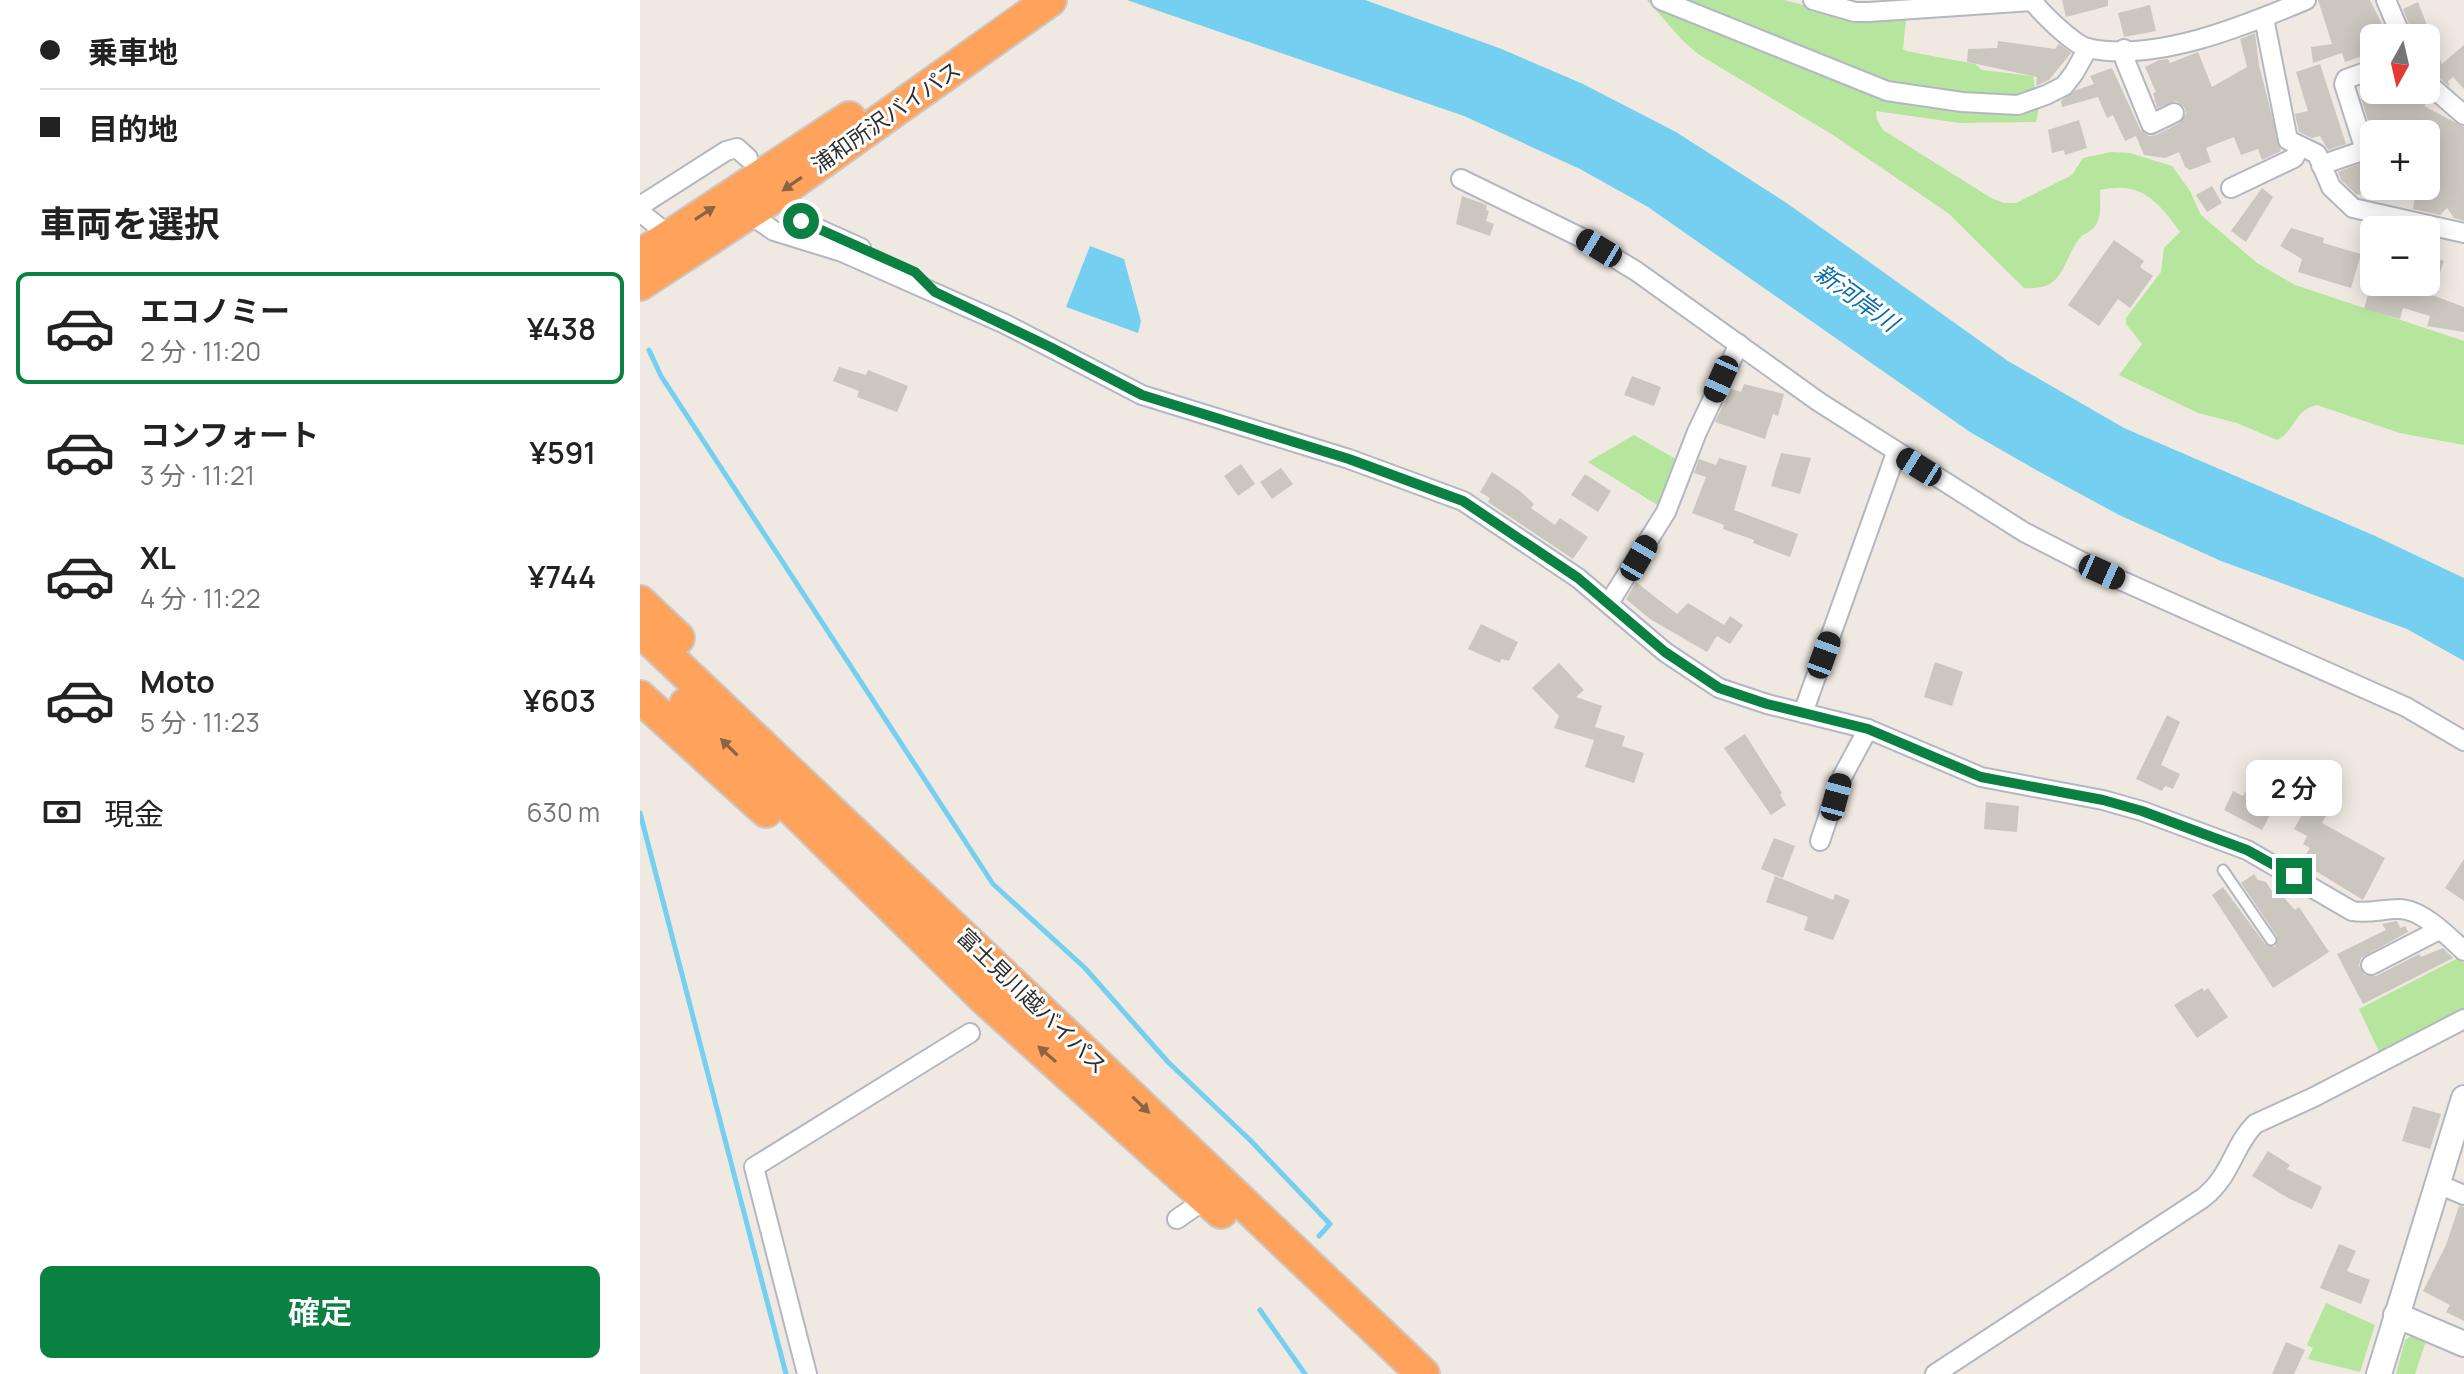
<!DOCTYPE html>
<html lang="ja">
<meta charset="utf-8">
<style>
body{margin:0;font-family:Manrope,"Noto Sans JP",sans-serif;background:#f2f2f2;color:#222;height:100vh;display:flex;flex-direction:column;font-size:30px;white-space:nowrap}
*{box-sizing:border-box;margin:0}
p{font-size:26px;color:#767676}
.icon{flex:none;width:44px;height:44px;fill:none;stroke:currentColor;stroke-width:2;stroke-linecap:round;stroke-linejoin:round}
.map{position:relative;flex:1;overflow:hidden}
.side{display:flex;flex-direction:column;background:#fff;width:640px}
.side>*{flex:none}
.guide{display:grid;align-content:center;height:176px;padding:0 40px;background:#fff}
.needle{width:52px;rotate:188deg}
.controls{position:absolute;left:1720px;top:24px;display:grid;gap:16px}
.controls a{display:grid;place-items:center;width:80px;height:80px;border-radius:12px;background:#fff;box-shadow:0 4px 20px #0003;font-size:40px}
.end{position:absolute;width:36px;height:36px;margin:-18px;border:10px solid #0b8043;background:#fff;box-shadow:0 0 0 4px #fff}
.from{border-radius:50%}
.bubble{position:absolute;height:56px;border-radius:12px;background:#fff;box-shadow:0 4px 20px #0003;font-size:26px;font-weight:600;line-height:56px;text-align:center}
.car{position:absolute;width:24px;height:48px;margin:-24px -12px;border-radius:10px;box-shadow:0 0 6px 2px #0007;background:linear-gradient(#222 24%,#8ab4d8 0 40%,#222 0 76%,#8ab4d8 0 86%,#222 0)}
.guide b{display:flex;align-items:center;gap:28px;height:76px;font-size:30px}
.guide b+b{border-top:2px solid #e0e0e0}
.guide i{width:20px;height:20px;background:#222}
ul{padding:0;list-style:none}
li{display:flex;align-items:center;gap:24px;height:112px;margin:0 16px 12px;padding:0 24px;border:4px solid transparent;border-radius:12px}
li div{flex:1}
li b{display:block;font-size:30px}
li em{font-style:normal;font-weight:600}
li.selected{border-color:#0b8043}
li>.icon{width:72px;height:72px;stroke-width:1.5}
h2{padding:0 40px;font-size:36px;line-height:96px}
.pay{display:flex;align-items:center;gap:20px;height:88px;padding:0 40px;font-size:30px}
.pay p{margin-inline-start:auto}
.primary-button{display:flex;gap:16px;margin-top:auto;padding:16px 40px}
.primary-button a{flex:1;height:92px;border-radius:12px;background:#0b8043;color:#fff;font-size:32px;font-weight:600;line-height:92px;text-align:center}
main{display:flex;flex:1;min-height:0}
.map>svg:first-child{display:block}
.green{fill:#b6e59e}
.water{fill:#75cff0}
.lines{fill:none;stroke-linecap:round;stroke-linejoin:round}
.stream{stroke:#75cff0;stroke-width:5}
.building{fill:#cbc7bf}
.street-tunnel{stroke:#c8c4bd;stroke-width:18;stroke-dasharray:18 9;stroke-linecap:butt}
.lane-casing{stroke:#b4b7c1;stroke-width:13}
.street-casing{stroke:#b4b7c1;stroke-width:22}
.secondary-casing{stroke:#b4b7c1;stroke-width:28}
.highway-casing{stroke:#c9c9c9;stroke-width:36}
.lane{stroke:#fff;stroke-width:9}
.street{stroke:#fff;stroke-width:18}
.secondary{stroke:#fff;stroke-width:24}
.highway{stroke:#ffa35c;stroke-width:32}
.oneway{fill:#8c6343}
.route{stroke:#0b8043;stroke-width:10}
.labels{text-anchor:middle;stroke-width:6;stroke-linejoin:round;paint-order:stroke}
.street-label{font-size:22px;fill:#2e2e2e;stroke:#fff}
.water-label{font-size:24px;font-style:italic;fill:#0d6fa3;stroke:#fff}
</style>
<main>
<section class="side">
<div class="guide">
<b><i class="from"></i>乗車地</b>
<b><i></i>目的地</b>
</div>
<h2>車両を選択</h2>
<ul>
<li class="selected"><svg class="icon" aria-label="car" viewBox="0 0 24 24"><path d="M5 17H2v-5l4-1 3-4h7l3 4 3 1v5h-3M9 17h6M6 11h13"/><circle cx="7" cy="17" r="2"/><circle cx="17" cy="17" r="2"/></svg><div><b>エコノミー</b><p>2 分 · 11:20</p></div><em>¥438</em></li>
<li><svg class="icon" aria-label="car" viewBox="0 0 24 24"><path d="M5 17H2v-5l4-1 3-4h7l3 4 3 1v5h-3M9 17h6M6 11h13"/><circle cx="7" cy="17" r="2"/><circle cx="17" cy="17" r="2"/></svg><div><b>コンフォート</b><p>3 分 · 11:21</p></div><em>¥591</em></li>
<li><svg class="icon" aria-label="car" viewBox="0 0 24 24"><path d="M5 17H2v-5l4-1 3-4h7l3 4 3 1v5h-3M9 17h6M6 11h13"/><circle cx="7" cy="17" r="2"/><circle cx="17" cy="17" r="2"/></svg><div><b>XL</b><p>4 分 · 11:22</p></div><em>¥744</em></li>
<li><svg class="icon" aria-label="car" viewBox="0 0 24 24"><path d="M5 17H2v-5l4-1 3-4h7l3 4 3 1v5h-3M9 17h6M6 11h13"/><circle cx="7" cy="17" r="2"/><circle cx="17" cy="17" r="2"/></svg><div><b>Moto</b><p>5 分 · 11:23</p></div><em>¥603</em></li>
</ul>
<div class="pay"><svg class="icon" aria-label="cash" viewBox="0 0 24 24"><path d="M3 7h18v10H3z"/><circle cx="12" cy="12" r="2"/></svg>現金<p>630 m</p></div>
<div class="primary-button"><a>確定</a></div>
</section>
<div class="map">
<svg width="1824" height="1374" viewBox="0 0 1824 1374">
<rect width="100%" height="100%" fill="#efe9e1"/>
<g class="green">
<path d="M1007 0H1144L1228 22 1266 19 1263 49 1266 51 1335 64 1342 70 1393 76C1395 93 1401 105 1396 122L1320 123 1236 111 1237 120 1243 130 1351 198 1364 203H1376L1432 175 1443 158 1471 152 1490 153 1532 166 1550 191 1561 215 1617 263 1655 285 1824 341V445L1760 433 1677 405C1655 409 1655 431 1637 440L1597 423 1558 413 1479 375 1502 344 1486 324V318L1521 272 1524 248 1540 232C1517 200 1501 181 1460 190 1460 205 1463 222 1450 231 1445 235 1443 233 1440 238 1420 263 1426 291 1384 288L1308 213 1193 135 1058 54 1042 40Z"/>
<polygon points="994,435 1039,461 1019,506 948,462"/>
<polygon points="1818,958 1824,963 1824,1013 1741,1056 1719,1009"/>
<polygon points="1686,1303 1735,1325 1720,1372 1668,1359 1673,1348 1667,1345"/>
<polygon points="1773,1335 1786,1341 1775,1374 1756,1374 1765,1340"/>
</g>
<g class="water">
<polygon points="487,0 725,0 859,48 943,84 1036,132 1148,204 1368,361 1484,428 1733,535 1824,578 1824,661 1767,629 1581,561 1479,515 1398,471 1330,432 1008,207 940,169 824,116"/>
<polygon points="450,246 484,259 501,321 498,333 426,307"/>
</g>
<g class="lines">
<g class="stream">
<polyline points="9,350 21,376 353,884 445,968 528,1062 610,1140 690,1224 679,1236"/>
<polyline points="0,813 146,1374"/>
<polyline points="620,1310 665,1374"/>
</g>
</g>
<g class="building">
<polygon points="1422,0 1468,0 1468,6 1426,17"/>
<polygon points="1678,0 1730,0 1749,38 1734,38 1734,52 1705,62 1702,53 1673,63 1671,47 1692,44"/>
<polygon points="1778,2 1802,64 1824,45 1824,89 1813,77 1808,81 1810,87 1786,67 1786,38 1774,38 1763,9"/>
<polygon points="1510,5 1516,31 1484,37 1478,13"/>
<polygon points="1615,33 1619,65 1641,151 1622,160 1618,149 1601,155 1594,137 1566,148 1571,162 1550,170 1545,167 1539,152 1525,158 1504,155 1496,136 1485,141 1473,115 1467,118 1458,97 1422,107 1421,101 1436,90 1454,84 1450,76 1472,68 1500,129 1509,136 1516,135 1540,123 1546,113 1544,107 1536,101 1517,108 1513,93 1516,92 1505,67 1519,60 1528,59 1530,63 1558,52 1572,87 1607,67 1600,39"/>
<polygon points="1358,41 1415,49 1419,44 1431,53 1409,80 1396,86 1397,77 1327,62 1328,49 1357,48"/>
<polygon points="1680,64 1706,144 1688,150 1680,136 1672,138 1659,132 1655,114 1668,111 1656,72"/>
<polygon points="1731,90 1773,90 1776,99 1789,100 1784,106 1824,127 1824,221 1814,218 1807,208 1800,215 1773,209 1777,186 1786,186 1786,134 1732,134 1720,94"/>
<polygon points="1439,120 1447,148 1425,155 1424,150 1412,153 1408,130"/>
<polygon points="1734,158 1734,189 1717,195 1701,180 1698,172"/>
<polygon points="1572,186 1582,203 1567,212 1556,195"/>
<polygon points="1622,188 1633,197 1606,242 1591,231"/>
<polygon points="822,196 847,205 846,210 849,211 846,221 854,224 850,236 816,224"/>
<polygon points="1651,228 1684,238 1683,243 1721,254 1711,288 1658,272 1662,259 1640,246"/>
<polygon points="1474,240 1504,261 1500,267 1513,276 1490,308 1478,299 1459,326 1428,305"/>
<polygon points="1786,255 1804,261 1792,295 1824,307 1824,332 1787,326 1790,316 1763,308 1760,319 1724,309 1732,280 1786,282"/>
<polygon points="199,367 226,375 228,370 268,386 257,412 217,397 219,391 193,381"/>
<polygon points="992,376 1021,387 1014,406 984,395"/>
<polygon points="1104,384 1144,394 1138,416 1133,414 1125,439 1075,422 1091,389 1101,392"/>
<polygon points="1141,453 1171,458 1160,494 1131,486"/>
<polygon points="1079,458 1107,466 1094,510 1158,534 1150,557 1113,543 1114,540 1083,529 1084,525 1052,513 1066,477 1054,473 1059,459 1076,465"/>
<polygon points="601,464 615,484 598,496 584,476"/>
<polygon points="641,468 653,484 632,499 620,482"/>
<polygon points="852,472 880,491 894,504 891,508 915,525 920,518 948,537 933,559 848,502 850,498 840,492"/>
<polygon points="945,474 971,491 958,512 931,495"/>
<polygon points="996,582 1037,614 1048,603 1084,625 1090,616 1103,625 1090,644 1077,636 1067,652 1010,619 986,599"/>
<polygon points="841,624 878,642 869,661 861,659 860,663 828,649"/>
<polygon points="1295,662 1323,672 1312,706 1284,697"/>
<polygon points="919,663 944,690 936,697 962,706 955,727 985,736 982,746 1004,753 994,783 945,767 954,740 914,728 919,716 892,688"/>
<polygon points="1527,715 1540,722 1521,765 1540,774 1533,789 1525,786 1522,791 1496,779"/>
<polygon points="1105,734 1142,793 1140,795 1146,805 1131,815 1084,748"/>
<polygon points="1674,765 1703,786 1682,823 1745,858 1723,900 1661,862 1670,848 1663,844 1667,836 1654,829 1677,787 1666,781"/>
<polygon points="1593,791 1603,796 1605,792 1634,807 1622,830 1584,810"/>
<polygon points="1346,802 1379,806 1377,832 1344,829"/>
<polygon points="1134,838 1155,846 1143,878 1121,869"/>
<polygon points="1824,859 1824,901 1805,888"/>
<polygon points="1614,874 1618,880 1626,882 1633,893 1637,890 1655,910 1659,907 1689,952 1633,988 1572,895 1583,887 1625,944 1635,947 1637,936 1601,883"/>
<polygon points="1135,876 1193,900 1195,894 1210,900 1193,940 1164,930 1168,917 1126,902"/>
<polygon points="1757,921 1760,928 1765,926 1768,932 1721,958 1719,965 1724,975 1736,976 1779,954 1781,957 1803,948 1813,958 1723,1004 1697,954 1746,930 1742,924"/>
<polygon points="1562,988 1564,991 1568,988 1588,1017 1557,1038 1534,1005"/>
<polygon points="1773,1106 1801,1114 1790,1149 1762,1141"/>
<polygon points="1628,1151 1650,1165 1647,1169 1682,1187 1672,1209 1648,1198 1612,1176"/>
<polygon points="1819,1206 1824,1207 1824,1321 1806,1312 1810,1305 1783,1291 1806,1245"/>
<polygon points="1699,1244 1716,1251 1707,1271 1730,1280 1721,1304 1680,1288"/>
<polygon points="1646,1342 1665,1350 1654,1374 1632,1374"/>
</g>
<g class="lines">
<polyline class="street-tunnel" points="132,186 161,221"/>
<defs>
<polyline id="lane" points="1583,870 1631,940"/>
<g id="street">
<polyline points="1021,0 1247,91 1322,102 1378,105 1406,95 1424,86 1434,73 1448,48"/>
<polyline points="1173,0 1215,12 1229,12 1392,1"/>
<path d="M1392 0C1400 12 1433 44 1447 48 1515 63 1604 26 1666 0"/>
<polyline points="1746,0 1762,38"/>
<polyline points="1624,18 1648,140 1677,154 1691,187 1713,208 1824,233"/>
<polyline points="1484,49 1485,60 1511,124 1534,113"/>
<polyline points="1786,82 1824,115"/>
<polyline points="1681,165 1725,150 1704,84 1706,79 1734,69"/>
<polyline points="821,179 940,237 996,271 1179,402 1384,532 1462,572 1766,707 1824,741"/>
<polyline points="1591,188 1654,158 1660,146"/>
<polyline points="0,206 86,151 97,148 108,158"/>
<polyline points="0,212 30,236"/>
<path d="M108 213 134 231 202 252 365 324 502 395 709 459 823 501 938 578 1025 652 1079 688 1127 704 1228 729 1341 777 1463 800 1502 811 1607 850 1712 911C1729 914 1742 909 1758 909 1781 908 1809 937 1824 951"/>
<polyline points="161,221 221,248"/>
<polyline points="969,603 1026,512 1057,432 1099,344"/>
<polyline points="1163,713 1256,453"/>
<polyline points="1180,841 1201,779 1228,729"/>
<polyline points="1731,965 1799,930"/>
<polyline points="1798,1184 1824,1195"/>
<polyline points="537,1219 573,1194"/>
<polyline points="167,1374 114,1167 330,1033"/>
<path d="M1295 1374 1563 1198C1592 1175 1593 1146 1615 1124L1674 1097 1824 1019"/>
</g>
<g id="secondary">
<polyline points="1756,1315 1824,1344"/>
<polyline points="1739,1374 1824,1098"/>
</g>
<g id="highway">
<polyline points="0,256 209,118"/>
<polyline points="0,284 127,201 410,0"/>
<polyline points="0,602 38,638"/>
<polyline points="0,630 783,1374"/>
<polyline points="0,697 126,811"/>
<polyline points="46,704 344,998 581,1212"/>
</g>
</defs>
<use href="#lane" class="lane-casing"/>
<use href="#street" class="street-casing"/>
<use href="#secondary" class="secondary-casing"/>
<use href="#highway" class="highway-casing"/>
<use href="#lane" class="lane"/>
<use href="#street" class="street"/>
<use href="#secondary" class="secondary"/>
<use href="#highway" class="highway"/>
</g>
<defs><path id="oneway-solid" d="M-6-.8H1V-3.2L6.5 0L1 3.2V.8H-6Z" transform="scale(2)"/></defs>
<g class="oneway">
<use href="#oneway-solid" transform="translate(152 184) rotate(145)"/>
<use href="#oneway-solid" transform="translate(65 213) rotate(-33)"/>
<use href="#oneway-solid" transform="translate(89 747) rotate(-135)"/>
<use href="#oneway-solid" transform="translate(407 1054) rotate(-139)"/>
<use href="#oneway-solid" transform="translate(501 1105) rotate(44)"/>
</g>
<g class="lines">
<polyline class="route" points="161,221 275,272 295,292 410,347 502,395 709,459 823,501 938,578 1025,652 1079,688 1127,704 1228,729 1341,777 1463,800 1502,811 1607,850 1654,876"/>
</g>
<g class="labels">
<g class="street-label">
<text transform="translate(246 117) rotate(-35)" y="8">浦和所沢バイパス</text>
<text transform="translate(392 1001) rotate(44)" y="8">富士見川越バイパス</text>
</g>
<g class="water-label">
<text transform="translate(1216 298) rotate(36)" y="8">新河岸川</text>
</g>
</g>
</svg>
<div class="controls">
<a><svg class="needle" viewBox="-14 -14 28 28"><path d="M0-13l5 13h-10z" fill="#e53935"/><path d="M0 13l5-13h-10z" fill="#767676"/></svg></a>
<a>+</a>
<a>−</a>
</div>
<i class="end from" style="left:161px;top:221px"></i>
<i class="end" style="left:1654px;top:876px"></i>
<div class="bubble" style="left:1606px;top:760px;width:96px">2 分</div>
<i class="car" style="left:959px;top:248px;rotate:301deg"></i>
<i class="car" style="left:1081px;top:379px;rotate:204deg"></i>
<i class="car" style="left:1279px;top:467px;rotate:302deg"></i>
<i class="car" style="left:999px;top:558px;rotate:30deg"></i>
<i class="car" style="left:1462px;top:572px;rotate:114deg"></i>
<i class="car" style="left:1184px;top:655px;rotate:20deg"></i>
<i class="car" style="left:1196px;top:797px;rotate:15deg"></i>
</div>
</main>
